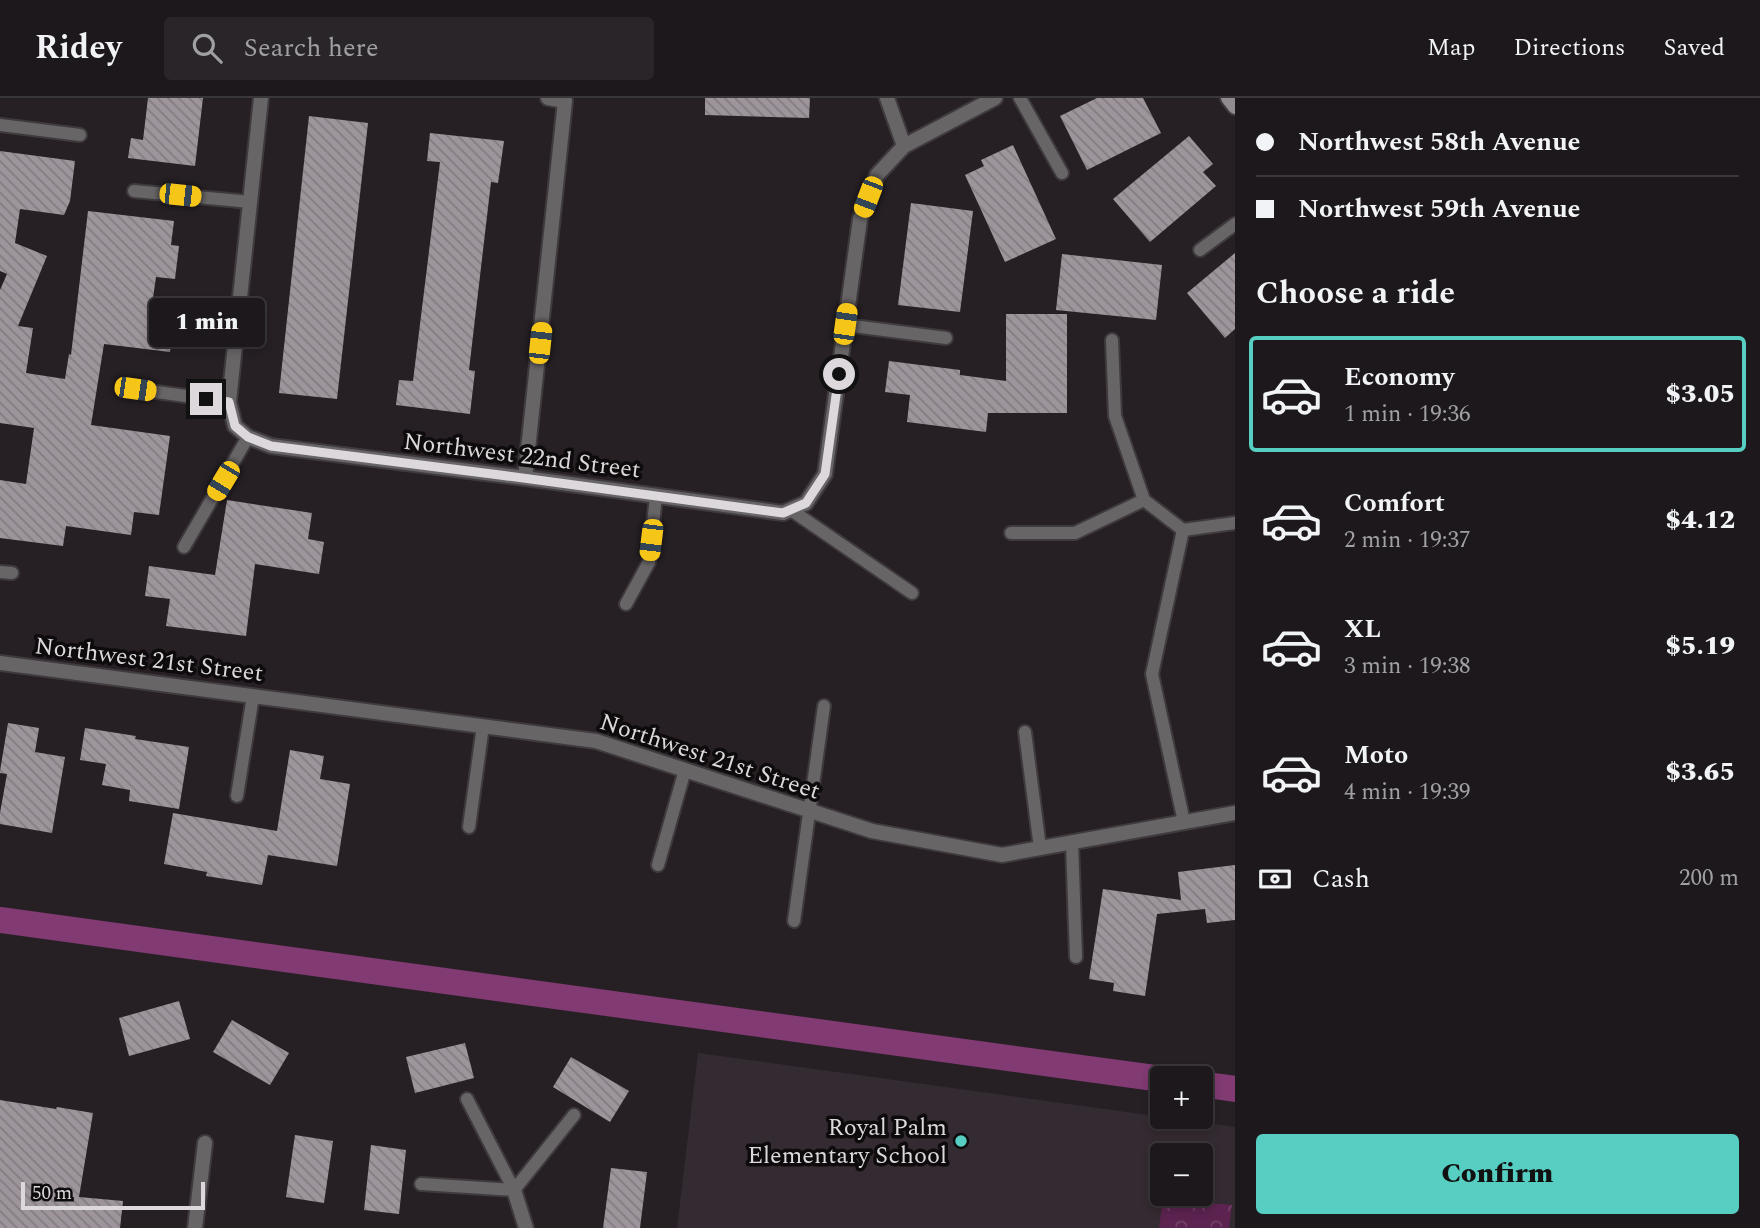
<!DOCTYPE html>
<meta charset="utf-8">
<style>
body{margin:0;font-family:Spectral,serif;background:#292529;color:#f1f3f6;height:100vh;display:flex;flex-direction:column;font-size:26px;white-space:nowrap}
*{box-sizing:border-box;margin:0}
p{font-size:23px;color:#a0a0a3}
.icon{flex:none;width:38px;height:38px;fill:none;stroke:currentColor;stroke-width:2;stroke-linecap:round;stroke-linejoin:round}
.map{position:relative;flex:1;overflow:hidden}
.details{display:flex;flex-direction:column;background:#1c181c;width:525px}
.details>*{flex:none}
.hud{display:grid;align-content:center;height:154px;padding:0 21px;background:#1c181c}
.controls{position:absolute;left:1150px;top:968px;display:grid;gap:14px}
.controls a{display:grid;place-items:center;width:63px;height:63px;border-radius:7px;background:#1c181c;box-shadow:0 4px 10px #0003,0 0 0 2px #3a373b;font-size:35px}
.scale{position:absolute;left:21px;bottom:18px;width:184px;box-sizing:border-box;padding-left:7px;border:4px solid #dcd8db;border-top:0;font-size:19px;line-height:24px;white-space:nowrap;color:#dcd8db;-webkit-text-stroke:5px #0e0b0d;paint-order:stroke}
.end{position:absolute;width:32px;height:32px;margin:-16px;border:9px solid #dcd8db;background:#111;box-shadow:0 0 0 4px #111}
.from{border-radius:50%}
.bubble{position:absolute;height:49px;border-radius:7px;background:#1c181c;box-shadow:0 4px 10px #0003,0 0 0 2px #3a373b;font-size:23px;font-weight:800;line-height:49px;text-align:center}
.car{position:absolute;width:21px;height:42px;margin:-21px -10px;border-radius:9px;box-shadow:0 0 5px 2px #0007;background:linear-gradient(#f5c518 24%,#345 0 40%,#f5c518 0 76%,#345 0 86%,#f5c518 0)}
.hud b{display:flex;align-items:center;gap:24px;height:66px;font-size:26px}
.hud b+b{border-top:2px solid #3a373b}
.hud i{width:18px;height:18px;background:#f1f3f6}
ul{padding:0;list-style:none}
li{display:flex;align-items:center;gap:21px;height:116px;margin:0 14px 10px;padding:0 7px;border:4px solid transparent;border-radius:7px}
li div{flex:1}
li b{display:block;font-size:26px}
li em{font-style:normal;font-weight:800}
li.current{border-color:#57cec2}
li>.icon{width:63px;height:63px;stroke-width:1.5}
h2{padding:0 21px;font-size:32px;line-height:84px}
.pay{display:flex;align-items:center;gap:18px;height:77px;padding:0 21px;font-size:26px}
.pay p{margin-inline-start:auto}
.primary-button{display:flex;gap:14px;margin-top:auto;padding:14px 21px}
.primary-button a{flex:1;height:80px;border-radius:7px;background:#57cec2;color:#111;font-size:28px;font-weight:800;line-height:80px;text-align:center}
header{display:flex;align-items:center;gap:42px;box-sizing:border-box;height:98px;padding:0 35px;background:#1c181c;border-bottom:2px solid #3a373b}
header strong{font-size:33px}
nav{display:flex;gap:38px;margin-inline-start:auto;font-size:24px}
.search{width:490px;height:63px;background:#292529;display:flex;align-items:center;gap:18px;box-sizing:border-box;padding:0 24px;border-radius:7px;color:#a0a0a3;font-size:26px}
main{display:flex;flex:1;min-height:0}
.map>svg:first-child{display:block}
.built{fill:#342a31;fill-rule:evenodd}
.park{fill:url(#park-crowns)}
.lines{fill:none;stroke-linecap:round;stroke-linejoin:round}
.canal{stroke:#813a72;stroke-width:26}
.building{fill:url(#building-back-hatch)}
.lane-casing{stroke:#3f3a3e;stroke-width:16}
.street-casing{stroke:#3f3a3e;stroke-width:18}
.secondary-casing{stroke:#3f3a3e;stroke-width:18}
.lane{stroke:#686567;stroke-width:12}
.street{stroke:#686567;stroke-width:14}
.secondary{stroke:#908b8f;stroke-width:14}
.route{stroke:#dcd8db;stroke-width:9}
.poi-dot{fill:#57cec2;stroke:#0e0b0d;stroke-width:2.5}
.labels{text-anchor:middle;stroke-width:7;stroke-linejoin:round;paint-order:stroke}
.street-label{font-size:24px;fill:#dcd8db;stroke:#0e0b0d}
.poi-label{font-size:24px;fill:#dcd8db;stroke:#0e0b0d;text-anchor:end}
</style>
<header>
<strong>Ridey</strong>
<div class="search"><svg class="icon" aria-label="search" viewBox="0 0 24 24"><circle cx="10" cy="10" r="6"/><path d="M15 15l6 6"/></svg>Search here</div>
<nav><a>Map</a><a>Directions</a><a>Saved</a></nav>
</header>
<main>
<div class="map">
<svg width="1235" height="1130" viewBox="0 0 1235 1130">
<defs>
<pattern id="park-crowns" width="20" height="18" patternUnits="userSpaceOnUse" patternTransform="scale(1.75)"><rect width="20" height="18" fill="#5c2350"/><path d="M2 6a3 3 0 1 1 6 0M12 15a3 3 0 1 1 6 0" fill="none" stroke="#734269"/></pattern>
<pattern id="building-back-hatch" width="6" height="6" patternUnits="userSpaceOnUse" patternTransform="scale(1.75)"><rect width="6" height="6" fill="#9d959b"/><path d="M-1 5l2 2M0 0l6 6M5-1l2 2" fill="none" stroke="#827c80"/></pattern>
</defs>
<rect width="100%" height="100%" fill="#262025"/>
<path class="built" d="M698 955 1235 1029V1130H677ZM1162 1057H1200V1096H1162Z"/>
<polygon class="park" points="1163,1101 1232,1107 1229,1130 1159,1130"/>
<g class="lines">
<g class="canal">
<polyline points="0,822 1162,981"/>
<polyline points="1200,986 1235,991"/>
</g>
</g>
<g class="building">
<polygon points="148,0 203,0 195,68 128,60 131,40 143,42"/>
<polygon points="705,0 810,0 809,20 705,17"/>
<polygon points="1097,0 1143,0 1161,35 1087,72 1060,18"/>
<polygon points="309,18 368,25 337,301 279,295"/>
<polygon points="430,35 504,43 498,85 491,84 469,272 475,273 470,316 396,307 399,282 413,283 440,64 427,63"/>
<polygon points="1189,38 1213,66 1203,74 1216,88 1150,144 1113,101"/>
<polygon points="1013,47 1056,141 1005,164 965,77 984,68 981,62"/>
<polygon points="0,53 75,63 70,103 64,117 20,111 15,145 47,158 18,228 33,230 26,275 65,281 69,256 71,257 88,113 174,123 171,147 179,148 175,181 156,179 150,221 174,225 170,254 104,246 91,327 170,338 159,417 134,414 131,437 66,428 63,448 0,440 0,382 26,386 34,330 0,325 0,192 7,176 0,173"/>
<polygon points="911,105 973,113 960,214 898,207"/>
<polygon points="1235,155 1235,231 1225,240 1187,195"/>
<polygon points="1062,156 1162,167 1156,222 1056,212"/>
<polygon points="1006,216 1067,216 1067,315 988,315 986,334 907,324 910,297 885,294 889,263 960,272 960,277 1006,283"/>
<polygon points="227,402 312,415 308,441 324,444 319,476 255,466 246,538 166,528 170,501 145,498 149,468 215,477"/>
<polygon points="8,625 39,630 35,654 65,659 52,735 0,726 0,715 7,676 0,675 0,673"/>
<polygon points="85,630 136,638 135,641 189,649 179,711 129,703 130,692 102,687 106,666 80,662"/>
<polygon points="290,652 324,658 320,681 350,686 337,768 268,757 262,787 206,778 207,774 164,766 173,715 277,733"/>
<polygon points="1235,767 1235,822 1207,825 1205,811 1157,816 1145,898 1113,893 1114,885 1089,881 1103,791 1181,802 1178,774"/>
<polygon points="179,903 190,941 129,958 119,920"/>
<polygon points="232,922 289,955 270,987 213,954"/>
<polygon points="465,945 474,980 415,995 406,959"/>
<polygon points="571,959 629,993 610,1024 553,989"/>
<polygon points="0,1002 56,1011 57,1009 93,1015 79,1099 123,1103 120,1130 0,1130"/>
<polygon points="295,1037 333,1043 324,1105 286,1099"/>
<polygon points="371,1047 406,1052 399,1116 364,1112"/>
<polygon points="611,1070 647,1074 640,1130 603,1130"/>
</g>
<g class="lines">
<defs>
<g id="lane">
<polyline points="1020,0 1062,75"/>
<polyline points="0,27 80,37"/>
<polyline points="134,93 250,104"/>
<polyline points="1200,152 1235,126"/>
<polyline points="845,227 946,240"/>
<polyline points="1112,242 1115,318 1144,402"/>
<polyline points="135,291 229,304"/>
<polyline points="791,412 912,495"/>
<polyline points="1183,432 1152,576 1184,724"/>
<polyline points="1011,435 1075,435 1144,402 1183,432 1235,425"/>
<polyline points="184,449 248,339"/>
<polyline points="0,474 12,475"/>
<polyline points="626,506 649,464 656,398"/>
<polyline points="1025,634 1040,750"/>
<polyline points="237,698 253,598"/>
<polyline points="469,729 483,628"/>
<polyline points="1072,744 1076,859"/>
<polyline points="658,767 685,672"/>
<polyline points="794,823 824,608"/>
<polyline points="467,1001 514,1092"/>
<polyline points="421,1086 514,1092"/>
<polyline points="514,1092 574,1017"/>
</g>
<g id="street">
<polyline points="261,0 229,304 235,328 248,339 271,348 525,380 783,415 806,405 825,376 860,121 877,77 904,48 995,0"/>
<polyline points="887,0 904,48"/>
<polyline points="525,380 565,3 548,0"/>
<polyline points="0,565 596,643 872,733 1002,757 1235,715"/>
<polyline points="514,1092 526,1130"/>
<polyline points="195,1130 205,1045"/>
</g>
<polyline id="secondary" points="1228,0 1235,9"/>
</defs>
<use href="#lane" class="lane-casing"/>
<use href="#street" class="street-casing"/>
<use href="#secondary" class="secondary-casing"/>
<use href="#lane" class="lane"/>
<use href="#street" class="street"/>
<use href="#secondary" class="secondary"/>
</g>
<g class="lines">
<polyline class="route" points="206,301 229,304 235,328 248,339 271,348 500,377 783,415 806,405 825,376 839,276"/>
</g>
<circle class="poi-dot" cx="961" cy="1043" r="7"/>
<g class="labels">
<g class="street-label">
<text transform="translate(522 357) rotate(7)" y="8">Northwest 22nd Street</text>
<text transform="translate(149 561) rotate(7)" y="8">Northwest 21st Street</text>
<text transform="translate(710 658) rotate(18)" y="8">Northwest 21st Street</text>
</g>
<g class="poi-label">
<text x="947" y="1037">Royal Palm<tspan x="947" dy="28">Elementary School</tspan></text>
</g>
</g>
</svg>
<div class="controls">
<a>+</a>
<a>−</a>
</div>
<div class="scale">50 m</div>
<i class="end from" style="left:839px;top:276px"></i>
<i class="end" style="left:206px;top:301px"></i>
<div class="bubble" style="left:149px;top:200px;width:116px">1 min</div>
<i class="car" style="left:180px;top:97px;rotate:96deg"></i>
<i class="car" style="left:868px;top:99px;rotate:201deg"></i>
<i class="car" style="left:845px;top:226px;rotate:8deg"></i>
<i class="car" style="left:540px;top:245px;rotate:6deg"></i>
<i class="car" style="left:135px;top:291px;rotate:98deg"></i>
<i class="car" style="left:223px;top:383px;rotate:211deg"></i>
<i class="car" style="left:651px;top:442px;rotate:187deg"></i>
</div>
<section class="details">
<div class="hud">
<b><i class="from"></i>Northwest 58th Avenue</b>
<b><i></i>Northwest 59th Avenue</b>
</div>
<h2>Choose a ride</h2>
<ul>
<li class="current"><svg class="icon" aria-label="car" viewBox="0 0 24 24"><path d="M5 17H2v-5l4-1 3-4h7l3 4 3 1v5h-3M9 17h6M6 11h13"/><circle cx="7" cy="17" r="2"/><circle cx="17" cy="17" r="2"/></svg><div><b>Economy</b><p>1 min · 19:36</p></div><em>$3.05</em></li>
<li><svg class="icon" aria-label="car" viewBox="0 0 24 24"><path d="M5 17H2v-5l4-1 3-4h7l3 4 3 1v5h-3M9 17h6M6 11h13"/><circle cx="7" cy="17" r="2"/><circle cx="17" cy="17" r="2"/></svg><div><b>Comfort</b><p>2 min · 19:37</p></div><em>$4.12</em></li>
<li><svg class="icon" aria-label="car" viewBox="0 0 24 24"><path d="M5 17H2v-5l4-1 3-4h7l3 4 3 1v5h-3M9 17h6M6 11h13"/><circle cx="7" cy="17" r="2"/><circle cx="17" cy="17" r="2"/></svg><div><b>XL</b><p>3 min · 19:38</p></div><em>$5.19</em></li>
<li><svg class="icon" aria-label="car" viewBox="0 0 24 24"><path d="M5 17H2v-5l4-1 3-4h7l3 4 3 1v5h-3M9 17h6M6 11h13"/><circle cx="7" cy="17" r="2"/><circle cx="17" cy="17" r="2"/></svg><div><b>Moto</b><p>4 min · 19:39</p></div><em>$3.65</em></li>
</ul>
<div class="pay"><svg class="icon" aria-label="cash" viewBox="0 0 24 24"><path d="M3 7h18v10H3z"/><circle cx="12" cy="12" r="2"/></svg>Cash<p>200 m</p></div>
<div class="primary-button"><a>Confirm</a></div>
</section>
</main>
